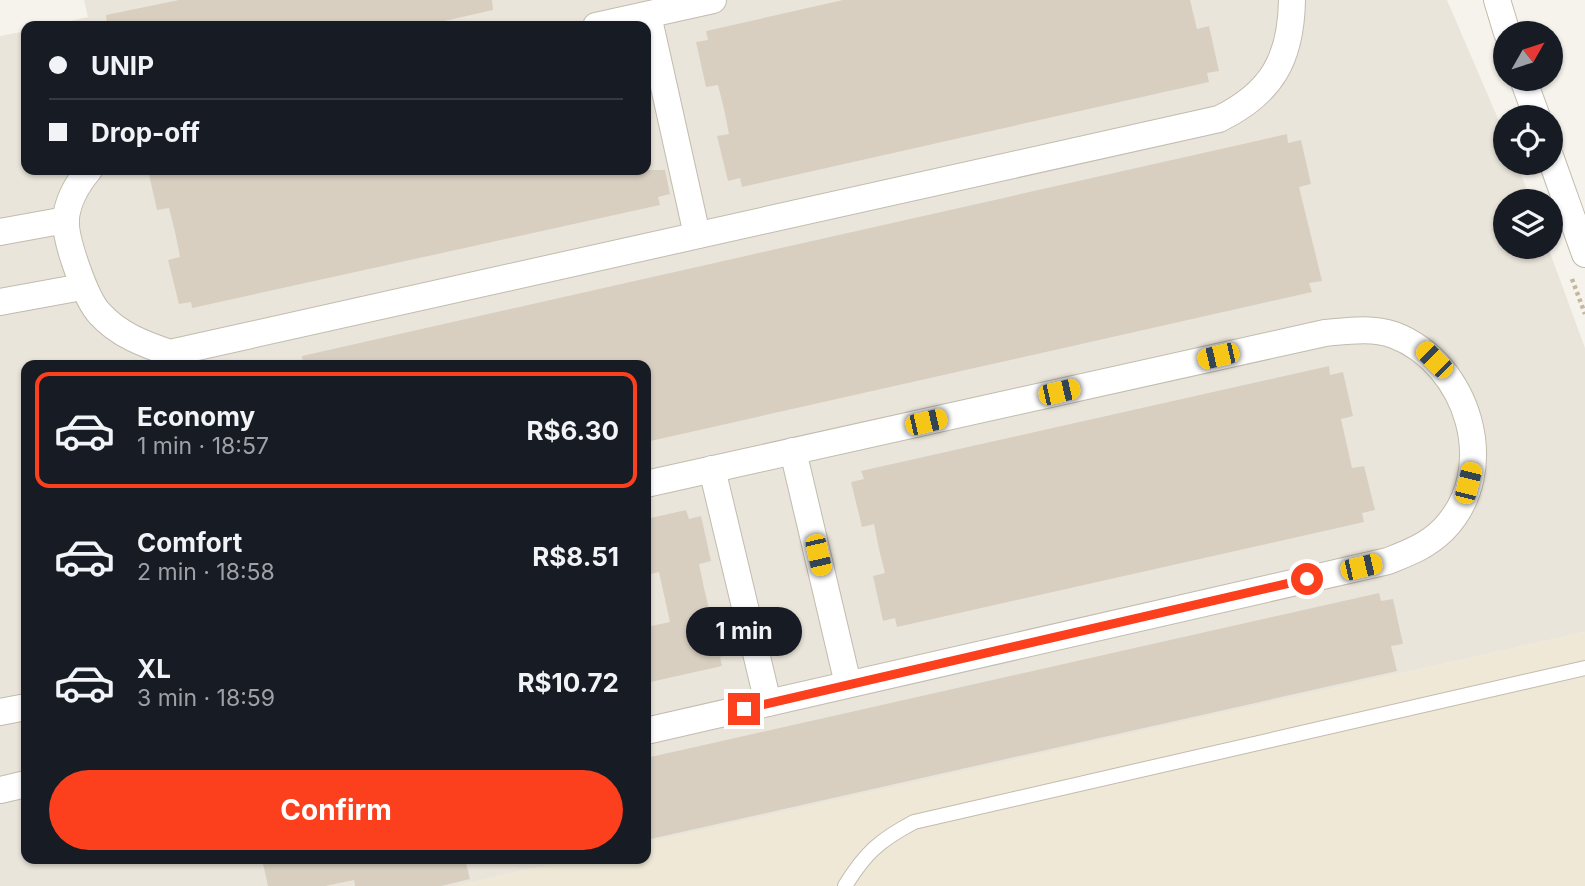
<!DOCTYPE html>
<meta charset="utf-8">
<style>
body{margin:0;font-family:Inter,sans-serif;background:#242831;color:#f1f3f6;height:100vh;display:flex;flex-direction:column;font-size:26px;white-space:nowrap}
*{box-sizing:border-box;margin:0}
p{font-size:23px;color:#9ea1a6}
.icon{flex:none;width:38px;height:38px;fill:none;stroke:currentColor;stroke-width:2;stroke-linecap:round;stroke-linejoin:round}
.map{position:relative;flex:1;overflow:hidden}
.details{position:absolute;left:21px;top:360px;width:630px;height:504px;display:flex;flex-direction:column;background:#171b24;border-radius:14px;box-shadow:0 2px 5px #0004}
.details>*{flex:none}
.banner{position:absolute;left:21px;top:21px;width:630px;height:154px;border-radius:14px;box-shadow:0 2px 5px #0004;display:grid;align-content:center;height:154px;padding:0 28px;background:#171b24}
.needle{width:46px;rotate:51deg}
.fabs{position:absolute;left:1493px;top:21px;display:grid;gap:14px}
.fabs a{display:grid;place-items:center;width:70px;height:70px;border-radius:50%;background:#171b24;box-shadow:0 2px 5px #0004;font-size:35px}
.end{position:absolute;width:32px;height:32px;margin:-16px;border:9px solid #fc3f1d;background:#fff;box-shadow:0 0 0 4px #fff}
.from{border-radius:50%}
.bubble{position:absolute;height:49px;border-radius:24px;background:#171b24;box-shadow:0 2px 5px #0004;font-size:23px;font-weight:700;line-height:49px;text-align:center}
.car{position:absolute;width:21px;height:42px;margin:-21px -10px;border-radius:9px;box-shadow:0 0 5px 2px #0007;background:linear-gradient(#f5c518 24%,#345 0 40%,#f5c518 0 76%,#345 0 86%,#f5c518 0)}
.banner b{display:flex;align-items:center;gap:24px;height:66px;font-size:26px}
.banner b+b{border-top:2px solid #363941}
.banner i{width:18px;height:18px;background:#f1f3f6}
ul{padding:12px 0 0;list-style:none}
li{display:flex;align-items:center;gap:21px;height:116px;margin:0 14px 10px;padding:0 14px;border:4px solid transparent;border-radius:14px}
li div{flex:1}
li b{display:block;font-size:26px}
li em{font-style:normal;font-weight:700}
li.current{border-color:#fc3f1d}
li>.icon{width:63px;height:63px;stroke-width:1.5}
.primary-button{display:flex;gap:14px;margin-top:auto;padding:14px 28px}
.primary-button a{flex:1;height:80px;border-radius:42px;background:#fc3f1d;color:#fff;font-size:28px;font-weight:700;line-height:80px;text-align:center}
.map>svg:first-child{display:block}
.residential{fill:#eae5da}
.education{fill:#efe8d6}
.building{fill:#d8cfc1}
.lines{fill:none;stroke-linecap:round;stroke-linejoin:round}
.service-casing{stroke:#c2bbae;stroke-width:16}
.minor-casing{stroke:#c2bbae;stroke-width:28}
.path{stroke:#c4b79f;stroke-width:4.5;stroke-dasharray:3.5 3.5;stroke-linecap:butt}
.service{stroke:#fff;stroke-width:14}
.minor{stroke:#fff;stroke-width:26}
.route{stroke:#fc3f1d;stroke-width:9}
</style>
<div class="map">
<svg width="1585" height="886" viewBox="0 0 1585 886">
<rect width="100%" height="100%" fill="#f6f3ec"/>
<polygon class="residential" points="84,0 1447,0 1505,135 1505,163 1517,163 1531,201 1505,201 1505,247 1548,247 1585,348 1585,632 646,843 646,366 26,366 26,859 574,859 455,886 0,886 0,36 26,31 26,170 646,170 646,26 47,26 88,17"/>
<polygon class="education" points="1585,632 1585,886 455,886 574,859 646,859 646,843"/>
<g class="building">
<polygon points="179,0 492,0 493,10 422,26 107,26 106,15"/>
<polygon points="843,0 1190,0 1197,29 1209,26 1219,71 1207,73 1209,82 942,142 742,187 740,178 728,181 717,136 729,134 724,109 718,85 706,87 696,42 708,40 706,31"/>
<polygon points="1287,134 1288,143 1301,140 1311,184 1299,187 1322,281 1309,283 1312,292 646,442 646,366 303,366 302,356"/>
<polygon points="148,170 665,170 670,194 658,197 660,205 192,308 191,302 179,304 168,260 180,257 175,232 169,208 157,210"/>
<polygon points="1329,366 1330,375 1343,372 1353,416 1341,419 1352,468 1364,466 1375,510 1362,513 1364,522 897,627 895,618 883,621 873,576 885,573 879,549 874,524 862,527 851,482 864,479 861,471"/>
<polygon points="686,510 689,519 701,516 711,561 699,564 704,588 710,613 722,610 732,654 720,657 722,666 646,683 646,627 670,622 659,572 646,575 646,519"/>
<polygon points="1379,593 1381,601 1393,599 1403,644 1391,646 1397,671 646,840 646,758"/>
<polygon points="262,859 465,859 470,879 441,886 355,886 354,880 325,886 268,886"/>
</g>
<g class="lines">
<defs>
<path id="service" d="M845 886C865 853 880 840 914 822L1585 668"/>
<g id="minor">
<polyline points="1497,0 1507,33"/>
<polyline points="648,15 697,235"/>
<polyline points="596,26 713,0"/>
<polyline points="1523,79 1537,117"/>
<polyline points="1550,156 1585,254"/>
<path d="M89 170C78 183 68 200 66 218 64 238 86 300 100 314 119 335 144 344 170 353L1219 119C1272 93 1291 59 1292 0"/>
<polyline points="0,232 66,220"/>
<polyline points="0,302 82,287"/>
<polyline points="793,451 848,684"/>
<polyline points="712,469 768,703"/>
<path d="M646 484 1325 333C1347 331 1372 327 1394 335 1468 363 1502 470 1443 530 1427 546 1408 553 1388 561L646 731"/>
<polyline points="0,712 26,707"/>
<polyline points="0,790 26,784"/>
</g>
</defs>
<use href="#service" class="service-casing"/>
<use href="#minor" class="minor-casing"/>
<polyline class="path" points="1572,279 1585,314"/>
<use href="#service" class="service"/>
<use href="#minor" class="minor"/>
</g>
<g class="lines">
<polyline class="route" points="744,709 1307,579"/>
</g>
</svg>
<div class="fabs">
<a><svg class="needle" viewBox="-14 -14 28 28"><path d="M0-13l5 13h-10z" fill="#e53935"/><path d="M0 13l5-13h-10z" fill="#9ea1a6"/></svg></a>
<a><svg class="icon" aria-label="locate" viewBox="0 0 24 24"><circle cx="12" cy="12" r="6"/><path d="M12 2v4M12 18v4M2 12h4M18 12h4"/></svg></a>
<a><svg class="icon" aria-label="layers" viewBox="0 0 24 24"><path d="M12 4l9 5-9 5-9-5zM3 14l9 5 9-5"/></svg></a>
</div>
<i class="end from" style="left:1307px;top:579px"></i>
<i class="end" style="left:744px;top:709px"></i>
<div class="bubble" style="left:686px;top:607px;width:116px">1 min</div>
<i class="car" style="left:1218px;top:356px;rotate:257deg"></i>
<i class="car" style="left:1434px;top:360px;rotate:315deg"></i>
<i class="car" style="left:1059px;top:392px;rotate:77deg"></i>
<i class="car" style="left:926px;top:422px;rotate:77deg"></i>
<i class="car" style="left:1468px;top:483px;rotate:14deg"></i>
<i class="car" style="left:818px;top:555px;rotate:167deg"></i>
<i class="car" style="left:1361px;top:567px;rotate:77deg"></i>
<div class="banner">
<b><i class="from"></i>UNIP</b>
<b><i></i>Drop-off</b>
</div>
<section class="details">
<ul>
<li class="current"><svg class="icon" aria-label="car" viewBox="0 0 24 24"><path d="M5 17H2v-5l4-1 3-4h7l3 4 3 1v5h-3M9 17h6M6 11h13"/><circle cx="7" cy="17" r="2"/><circle cx="17" cy="17" r="2"/></svg><div><b>Economy</b><p>1 min · 18:57</p></div><em>R$6.30</em></li>
<li><svg class="icon" aria-label="car" viewBox="0 0 24 24"><path d="M5 17H2v-5l4-1 3-4h7l3 4 3 1v5h-3M9 17h6M6 11h13"/><circle cx="7" cy="17" r="2"/><circle cx="17" cy="17" r="2"/></svg><div><b>Comfort</b><p>2 min · 18:58</p></div><em>R$8.51</em></li>
<li><svg class="icon" aria-label="car" viewBox="0 0 24 24"><path d="M5 17H2v-5l4-1 3-4h7l3 4 3 1v5h-3M9 17h6M6 11h13"/><circle cx="7" cy="17" r="2"/><circle cx="17" cy="17" r="2"/></svg><div><b>XL</b><p>3 min · 18:59</p></div><em>R$10.72</em></li>
</ul>
<div class="primary-button"><a>Confirm</a></div>
</section>
</div>
